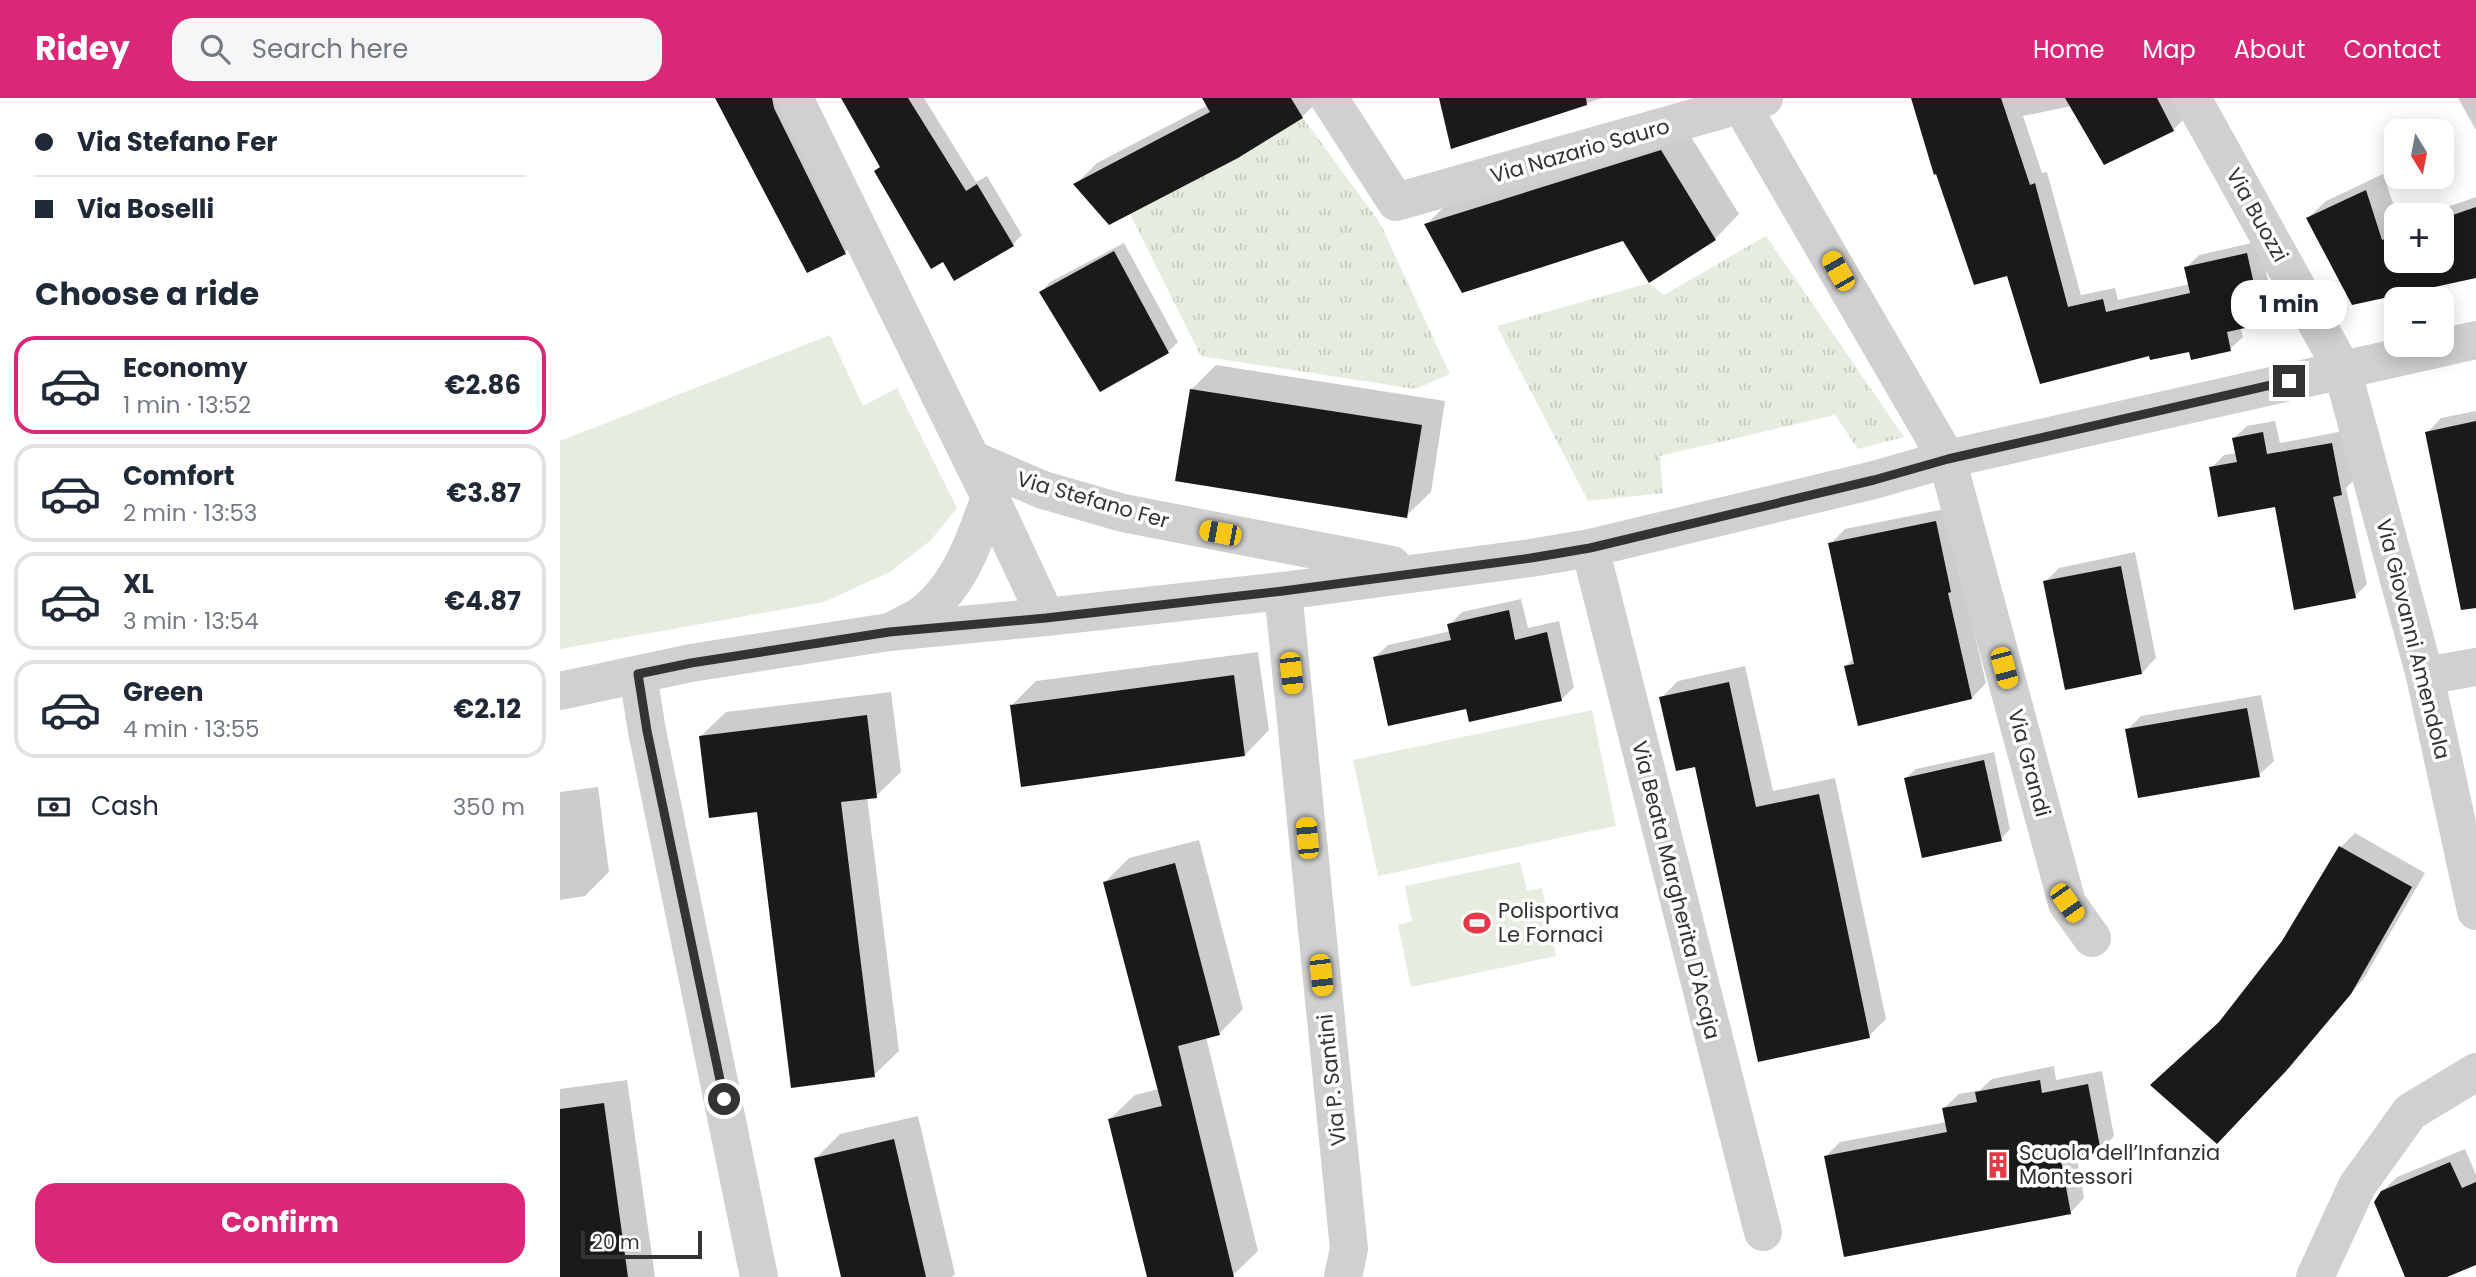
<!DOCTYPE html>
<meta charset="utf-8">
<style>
body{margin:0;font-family:Poppins,sans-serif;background:#f6f6f7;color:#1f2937;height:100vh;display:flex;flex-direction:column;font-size:26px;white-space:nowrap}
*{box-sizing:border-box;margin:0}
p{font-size:23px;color:#747a83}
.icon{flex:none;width:38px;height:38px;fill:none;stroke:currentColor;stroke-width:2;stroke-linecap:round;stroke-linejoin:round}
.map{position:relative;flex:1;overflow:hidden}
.panel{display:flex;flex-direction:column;background:#fff;width:560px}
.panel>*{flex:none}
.top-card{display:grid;align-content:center;height:154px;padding:0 35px;background:#fff}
.needle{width:46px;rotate:170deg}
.tools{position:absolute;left:1824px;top:21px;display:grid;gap:14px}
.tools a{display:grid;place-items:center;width:70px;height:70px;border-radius:14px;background:#fff;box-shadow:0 4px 18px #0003;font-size:35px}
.scale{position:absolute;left:21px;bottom:18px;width:121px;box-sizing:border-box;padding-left:7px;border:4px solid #333;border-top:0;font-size:19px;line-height:24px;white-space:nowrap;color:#333;-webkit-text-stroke:5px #fff;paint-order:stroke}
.end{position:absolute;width:32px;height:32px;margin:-16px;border:9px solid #333;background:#fff;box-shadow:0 0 0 4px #fff}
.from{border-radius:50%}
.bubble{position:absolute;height:49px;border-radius:21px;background:#fff;box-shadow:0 4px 18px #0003;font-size:23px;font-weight:700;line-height:49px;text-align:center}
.car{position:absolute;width:21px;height:42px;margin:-21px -10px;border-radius:9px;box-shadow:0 0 5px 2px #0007;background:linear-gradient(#f5c518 24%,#345 0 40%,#f5c518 0 76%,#345 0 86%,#f5c518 0)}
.top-card b{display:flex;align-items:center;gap:24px;height:66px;font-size:26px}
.top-card b+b{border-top:2px solid #e0e1e3}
.top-card i{width:18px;height:18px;background:#1f2937}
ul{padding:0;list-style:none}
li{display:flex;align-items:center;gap:21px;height:98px;margin:0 14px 10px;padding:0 21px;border:4px solid #e0e1e3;border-radius:21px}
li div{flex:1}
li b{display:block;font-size:26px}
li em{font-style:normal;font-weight:700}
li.active{border-color:#db2777}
li>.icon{width:63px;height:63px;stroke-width:1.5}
h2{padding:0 35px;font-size:32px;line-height:84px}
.pay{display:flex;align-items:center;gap:18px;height:77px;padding:0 35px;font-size:26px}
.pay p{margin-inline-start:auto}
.cta{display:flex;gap:14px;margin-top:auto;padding:14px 35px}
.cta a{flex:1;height:80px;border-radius:21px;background:#db2777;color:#fff;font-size:28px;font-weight:700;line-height:80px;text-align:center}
header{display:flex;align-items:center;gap:42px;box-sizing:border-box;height:98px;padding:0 35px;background:#db2777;color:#fff}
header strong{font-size:33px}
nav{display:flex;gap:38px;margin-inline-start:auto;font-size:24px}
.search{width:490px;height:63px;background:#f6f6f7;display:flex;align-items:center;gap:18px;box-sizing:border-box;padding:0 24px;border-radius:21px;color:#747a83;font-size:26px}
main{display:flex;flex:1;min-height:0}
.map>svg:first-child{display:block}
.green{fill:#e6ecdf}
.park{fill:url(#park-tufts)}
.shadow{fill:#0003}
.building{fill:#1a1a1a}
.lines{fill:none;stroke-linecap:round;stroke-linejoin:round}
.minor{stroke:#d0d0d0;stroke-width:38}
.route{stroke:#333;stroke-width:9}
.labels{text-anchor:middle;stroke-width:7;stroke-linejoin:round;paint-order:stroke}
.street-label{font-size:21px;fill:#333;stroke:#fff}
.poi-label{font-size:21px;fill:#333;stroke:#fff;text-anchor:start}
</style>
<header>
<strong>Ridey</strong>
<div class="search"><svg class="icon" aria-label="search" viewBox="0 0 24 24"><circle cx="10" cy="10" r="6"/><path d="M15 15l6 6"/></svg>Search here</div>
<nav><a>Home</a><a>Map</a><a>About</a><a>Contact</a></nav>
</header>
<main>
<section class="panel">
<div class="top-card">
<b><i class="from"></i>Via Stefano Fer</b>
<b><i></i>Via Boselli</b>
</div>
<h2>Choose a ride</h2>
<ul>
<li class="active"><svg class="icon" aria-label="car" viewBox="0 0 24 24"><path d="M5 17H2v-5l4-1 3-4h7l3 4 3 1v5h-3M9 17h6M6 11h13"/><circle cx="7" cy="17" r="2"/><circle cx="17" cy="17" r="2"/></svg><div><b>Economy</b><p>1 min · 13:52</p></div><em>€2.86</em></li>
<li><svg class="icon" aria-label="car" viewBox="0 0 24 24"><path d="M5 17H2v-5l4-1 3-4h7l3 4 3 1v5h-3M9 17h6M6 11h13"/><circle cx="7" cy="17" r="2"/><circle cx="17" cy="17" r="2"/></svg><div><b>Comfort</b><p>2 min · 13:53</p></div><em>€3.87</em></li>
<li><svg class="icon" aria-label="car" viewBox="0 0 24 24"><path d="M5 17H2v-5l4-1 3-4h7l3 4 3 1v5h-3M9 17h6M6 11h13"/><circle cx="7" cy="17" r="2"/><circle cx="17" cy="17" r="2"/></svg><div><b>XL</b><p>3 min · 13:54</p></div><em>€4.87</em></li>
<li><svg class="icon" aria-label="car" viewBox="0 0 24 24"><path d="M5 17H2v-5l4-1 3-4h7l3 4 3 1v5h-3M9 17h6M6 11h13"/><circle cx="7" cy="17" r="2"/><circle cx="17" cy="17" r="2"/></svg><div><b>Green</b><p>4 min · 13:55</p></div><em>€2.12</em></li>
</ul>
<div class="pay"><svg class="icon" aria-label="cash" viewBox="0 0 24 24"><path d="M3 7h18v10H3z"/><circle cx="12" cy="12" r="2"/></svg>Cash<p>350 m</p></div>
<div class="cta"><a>Confirm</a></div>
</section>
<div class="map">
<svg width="1916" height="1179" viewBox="0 0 1916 1179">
<defs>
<pattern id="park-tufts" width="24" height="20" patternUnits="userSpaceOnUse" patternTransform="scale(1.75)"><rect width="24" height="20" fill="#e6ecdf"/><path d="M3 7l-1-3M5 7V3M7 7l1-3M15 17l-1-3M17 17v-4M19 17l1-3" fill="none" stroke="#c6cbc0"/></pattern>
</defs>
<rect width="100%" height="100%" fill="#fff"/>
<g class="green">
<polygon points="270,237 303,308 337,290 397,410 371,442 330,474 264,504 0,551 0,343"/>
<polygon points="1032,612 1056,728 818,778 793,662"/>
<polygon points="960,764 967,793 982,790 996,858 851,889 838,827 852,823 845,788"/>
</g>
<g class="park">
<polygon points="743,20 820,125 890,276 856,291 641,258 570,116 678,60"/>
<polygon points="1206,138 1344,339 1298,351 1275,317 1100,358 1103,395 1028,403 937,228 1089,185 1104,197"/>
</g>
<g class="shadow">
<polygon points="157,0 228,0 298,142 285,154"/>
<polygon points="283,0 364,0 416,84 427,78 462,137 453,146 322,68"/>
<polygon points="644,0 761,0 742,19 516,86 537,65 648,7"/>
<polygon points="881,0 1043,0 892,48"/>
<polygon points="1356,0 1616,0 1626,19 1613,32 1512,8 1463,18 1482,75 1487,74 1521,197 1555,190 1558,202 1630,186 1626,170 1639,157 1692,145 1705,170 1715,211 1702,224 1680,229 1683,239 1670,251 1630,252 1590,256 1448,176"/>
<polygon points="1898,0 1916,0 1916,32"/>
<polygon points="1125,29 1179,116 1155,141 1063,141 867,126 891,102"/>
<polygon points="1823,76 1837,117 1836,163 1881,163 1881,117 1864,117 1916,99 1916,178 1793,205 1748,120 1766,103"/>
<polygon points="564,145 618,244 608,254 541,292 481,194 490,184"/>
<polygon points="656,267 885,303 871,394 846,418 631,292"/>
<polygon points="1916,313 1916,480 1867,335 1881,320"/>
<polygon points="1715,323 1720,345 1784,333 1793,383 1786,390 1807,486 1795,498 1716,407 1651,370 1664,357 1677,355 1674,340 1687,328"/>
<polygon points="1390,410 1402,481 1426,585 1412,600 1286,568 1294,560 1270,446 1285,431"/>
<polygon points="1575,454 1596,560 1582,575 1485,484 1499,470"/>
<polygon points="961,501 968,530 999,523 1014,589 1001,602 908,609 815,559 828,547 891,533 889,527 902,514"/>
<polygon points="698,554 709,632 685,657 451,608 476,583"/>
<polygon points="1185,568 1213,693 1275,680 1326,921 1309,938 1137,667 1101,600 1118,583"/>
<polygon points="331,594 341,674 316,698 307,699 339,953 314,977 199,712 141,638 166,614"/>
<polygon points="1701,597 1714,663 1699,677 1567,632 1581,618"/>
<polygon points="1434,654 1450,731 1441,741 1346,680 1356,671"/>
<polygon points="38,689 49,774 25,798 0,802 0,694"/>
<polygon points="1795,735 1865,775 1804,880 1741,955 1671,1030 1664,921 1723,844 1781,749"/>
<polygon points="639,742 683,911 659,936 646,939 698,1153 673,1177 666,1179 589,1179 550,1021 575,997 599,991 545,784 569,760"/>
<polygon points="1494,968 1496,982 1542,973 1554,1038 1540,1053 1516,1057 1524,1100 1510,1115 1266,1058 1280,1044 1387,1024 1384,1010 1399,996 1420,992 1432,981"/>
<polygon points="67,982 95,1179 0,1179 0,991"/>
<polygon points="358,1018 395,1176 392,1179 283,1179 256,1060 280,1036"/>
<polygon points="1905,1051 1916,1077 1916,1165 1882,1179 1847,1179 1822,1094 1837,1079"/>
</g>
<g class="building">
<polygon points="155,0 212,0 214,10 286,156 247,175"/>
<polygon points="281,0 348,0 406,93 417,86 454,148 394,183 383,164 371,171 314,73 320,69"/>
<polygon points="642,0 731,0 743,20 678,60 549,127 513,86 650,14"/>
<polygon points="879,0 1026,0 1027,7 891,51"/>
<polygon points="1351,0 1441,0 1470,87 1475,85 1508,209 1543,201 1546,214 1630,195 1624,169 1687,155 1703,226 1667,234 1671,253 1631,262 1629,254 1590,262 1589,258 1480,286 1447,178 1414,187 1376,76 1374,77"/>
<polygon points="1505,0 1597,0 1614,33 1544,67"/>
<polygon points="1101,52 1156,142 1089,185 1063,143 902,195 864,126"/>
<polygon points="1806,92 1822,142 1836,137 1836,163 1881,163 1881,121 1916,109 1916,180 1792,207 1746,120"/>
<polygon points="554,153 609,255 540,294 479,194"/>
<polygon points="630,291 862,327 847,420 615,383"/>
<polygon points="1916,323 1916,510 1901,512 1865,334"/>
<polygon points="1703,334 1707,356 1772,345 1782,397 1773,399 1796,500 1734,512 1715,409 1658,419 1649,369 1677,364 1672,340"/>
<polygon points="1376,423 1391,494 1388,495 1412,601 1298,628 1284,568 1294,566 1268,445"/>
<polygon points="1561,468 1582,576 1505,592 1483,483"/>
<polygon points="949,512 955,542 987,534 1002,603 909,624 906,611 828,628 813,559 891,542 887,526"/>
<polygon points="674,577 685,658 461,689 450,607"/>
<polygon points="1169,584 1196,709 1259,696 1310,940 1198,964 1135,669 1116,673 1099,599"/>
<polygon points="1687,610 1700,679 1578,700 1565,631"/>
<polygon points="307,617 317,700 281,704 315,979 231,990 197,714 149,720 139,638"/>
<polygon points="1424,662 1442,743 1362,760 1344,680"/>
<polygon points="1779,748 1852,789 1791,896 1727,972 1657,1046 1590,987 1659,924 1722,843"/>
<polygon points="615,765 660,937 618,948 674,1179 587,1179 548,1021 602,1008 543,784"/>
<polygon points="1480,982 1482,995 1528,986 1541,1054 1501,1062 1511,1116 1284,1159 1264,1058 1387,1034 1382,1010 1417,1004 1415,994"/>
<polygon points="44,1005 68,1179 0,1179 0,1011"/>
<polygon points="334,1041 366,1179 281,1179 254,1060"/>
<polygon points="1890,1064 1902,1090 1916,1084 1916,1167 1887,1179 1845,1179 1814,1104 1821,1093"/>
</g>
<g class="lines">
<g class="minor">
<polyline points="234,0 430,399 486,519"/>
<polyline points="769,0 836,104 1204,0"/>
<polyline points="1177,0 1387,361 1507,805 1532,840"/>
<polyline points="1632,0 1782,271 1865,578 1916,813"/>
<polyline points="411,361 483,392 563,415 832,467"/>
<polyline points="1030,450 1203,1134"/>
<polyline points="723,493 789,1151 783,1179"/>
<path d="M334 532C343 527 354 522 363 516 400 487 415 442 430 399"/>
<polyline points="78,577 87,633 199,1179"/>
<polyline points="1865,578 1916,569"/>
<polyline points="0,593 131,565 329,534 486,519 723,493 971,460 1030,450 1314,382 1387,361 1916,242"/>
<polyline points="1755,1179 1797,1088 1850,1014 1916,974"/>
</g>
</g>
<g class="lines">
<polyline class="route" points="164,1001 87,633 78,576 131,565 329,534 486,520 723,493 971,460 1030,450 1314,382 1388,361 1729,283"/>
</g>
<defs>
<symbol id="stadium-bare" viewBox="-9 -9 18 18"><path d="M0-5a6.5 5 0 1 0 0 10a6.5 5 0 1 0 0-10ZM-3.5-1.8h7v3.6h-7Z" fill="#e63946" stroke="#fff" stroke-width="2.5" paint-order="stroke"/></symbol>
<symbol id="building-bare" viewBox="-9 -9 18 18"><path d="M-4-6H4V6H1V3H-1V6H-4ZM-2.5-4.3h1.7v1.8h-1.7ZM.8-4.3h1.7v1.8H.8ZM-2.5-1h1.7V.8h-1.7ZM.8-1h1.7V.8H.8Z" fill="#e63946" stroke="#fff" stroke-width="2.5" paint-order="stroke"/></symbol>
</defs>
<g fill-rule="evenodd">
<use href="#stadium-bare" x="898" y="806" width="38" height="38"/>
<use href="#building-bare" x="1419" y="1048" width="38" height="38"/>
</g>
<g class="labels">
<g class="street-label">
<text transform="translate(1020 53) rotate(-16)" y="7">Via Nazario Sauro</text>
<text transform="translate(1697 117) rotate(61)" y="7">Via Buozzi</text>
<text transform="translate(533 402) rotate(16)" y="7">Via Stefano Fer</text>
<text transform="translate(1853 541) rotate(76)" y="7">Via Giovanni Amendola</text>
<text transform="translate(1469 665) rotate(75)" y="7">Via Grandi</text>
<text transform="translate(1116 792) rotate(76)" y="7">Via Beata Margherita D'Acaja</text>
<text transform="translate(772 982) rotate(-96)" y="7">Via P. Santini</text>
</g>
<g class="poi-label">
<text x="938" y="820">Polisportiva<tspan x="938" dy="24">Le Fornaci</tspan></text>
<text x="1459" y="1062">Scuola dell’Infanzia<tspan x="1459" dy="24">Montessori</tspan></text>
</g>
</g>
</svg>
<div class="tools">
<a><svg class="needle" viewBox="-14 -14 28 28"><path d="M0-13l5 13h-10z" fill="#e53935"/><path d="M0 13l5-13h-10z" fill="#747a83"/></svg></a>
<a>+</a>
<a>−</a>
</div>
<div class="scale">20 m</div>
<i class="end from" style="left:164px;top:1001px"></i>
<i class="end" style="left:1729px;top:283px"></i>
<div class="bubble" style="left:1671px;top:182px;width:116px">1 min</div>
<i class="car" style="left:1278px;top:173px;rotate:330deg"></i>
<i class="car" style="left:660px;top:435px;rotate:281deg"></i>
<i class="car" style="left:1444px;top:570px;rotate:165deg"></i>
<i class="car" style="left:731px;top:575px;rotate:174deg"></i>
<i class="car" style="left:747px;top:740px;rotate:355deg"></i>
<i class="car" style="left:1507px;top:805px;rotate:145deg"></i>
<i class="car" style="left:761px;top:877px;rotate:174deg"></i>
</div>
</main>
